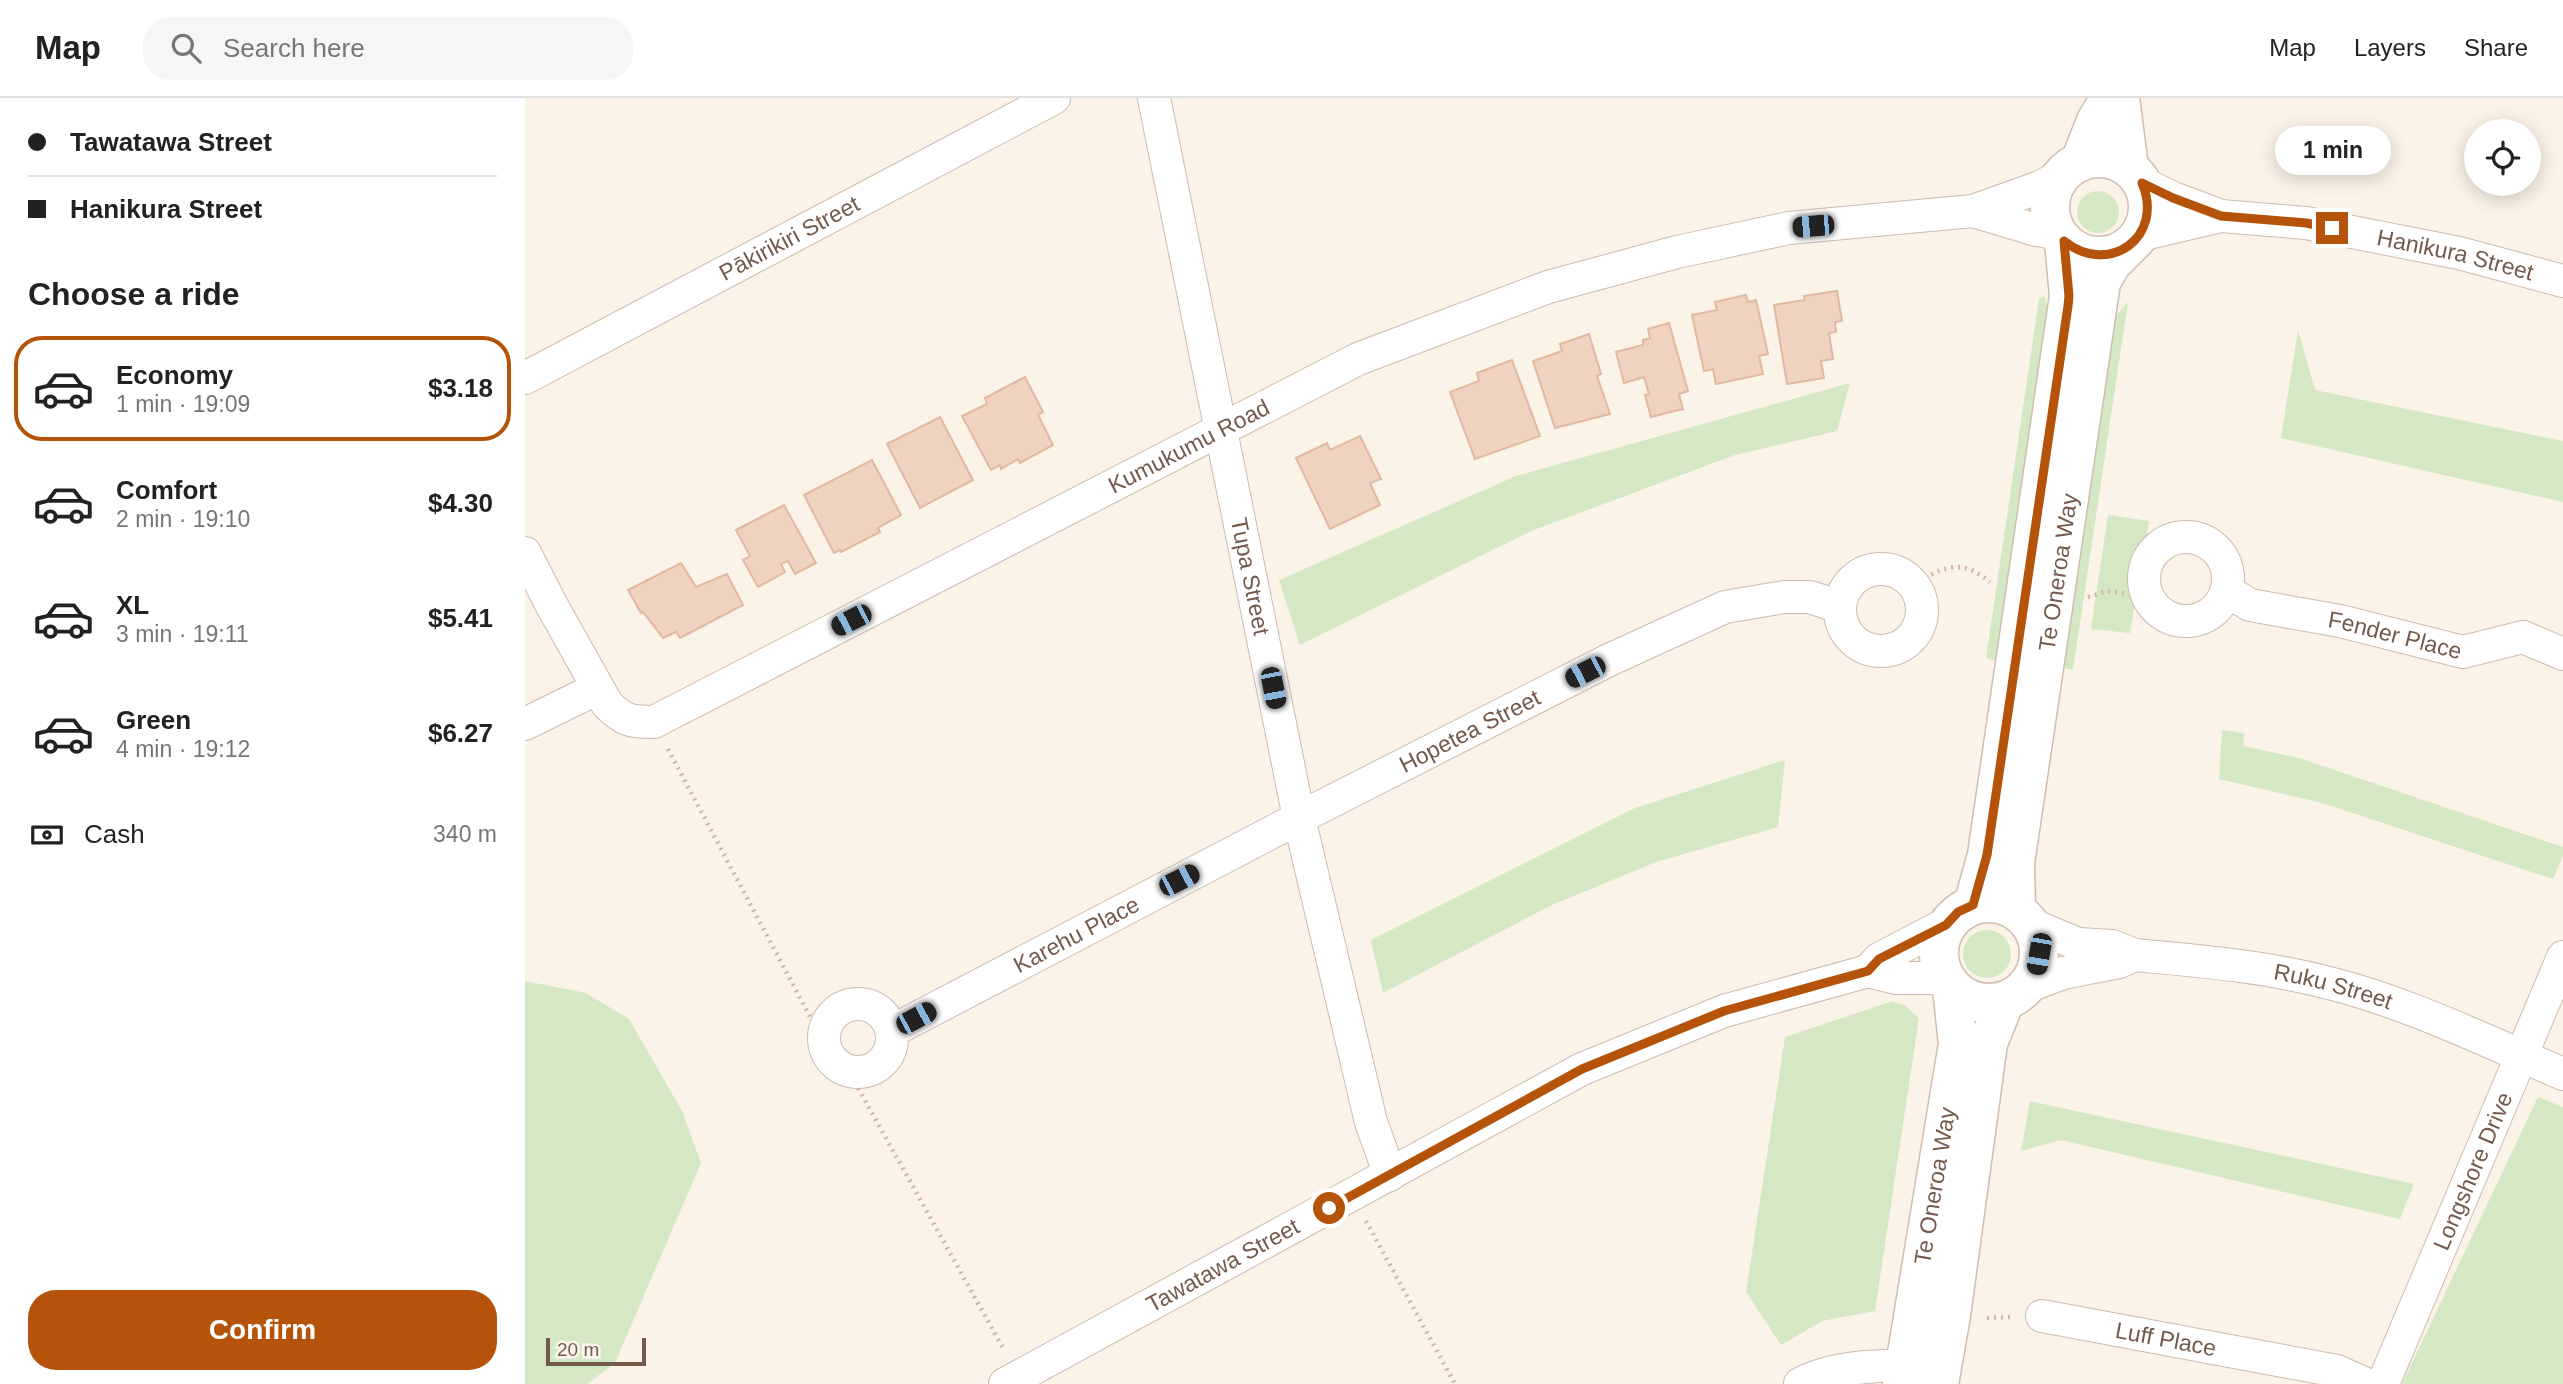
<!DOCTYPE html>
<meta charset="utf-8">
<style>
body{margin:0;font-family:Arial,sans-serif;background:#f6f6f6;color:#222;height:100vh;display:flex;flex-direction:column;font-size:26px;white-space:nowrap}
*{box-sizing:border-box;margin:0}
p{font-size:23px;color:#767676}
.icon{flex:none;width:38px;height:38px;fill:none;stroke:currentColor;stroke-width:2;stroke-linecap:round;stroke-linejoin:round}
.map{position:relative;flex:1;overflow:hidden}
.panel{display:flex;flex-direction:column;background:#fff;width:525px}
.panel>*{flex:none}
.guide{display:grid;align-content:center;height:154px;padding:0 28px;background:#fff}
.fabs{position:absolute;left:1939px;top:21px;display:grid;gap:14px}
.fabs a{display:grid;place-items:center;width:77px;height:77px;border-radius:50%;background:#fff;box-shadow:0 4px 18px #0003;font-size:35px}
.scale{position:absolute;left:21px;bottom:18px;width:100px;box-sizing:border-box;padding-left:7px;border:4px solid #745a4c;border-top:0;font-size:19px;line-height:24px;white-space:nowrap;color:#745a4c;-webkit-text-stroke:5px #fef7ed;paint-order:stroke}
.end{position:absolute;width:32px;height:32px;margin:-16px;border:9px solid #b45309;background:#fff;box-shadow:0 0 0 4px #fff}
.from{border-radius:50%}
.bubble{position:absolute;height:49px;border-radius:24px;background:#fff;box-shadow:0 4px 18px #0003;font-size:23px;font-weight:800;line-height:49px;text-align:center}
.car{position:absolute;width:21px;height:42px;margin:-21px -10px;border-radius:9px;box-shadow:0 0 5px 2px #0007;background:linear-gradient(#222 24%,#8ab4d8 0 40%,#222 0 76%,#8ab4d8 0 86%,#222 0)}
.guide b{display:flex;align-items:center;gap:24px;height:66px;font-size:26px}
.guide b+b{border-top:2px solid #e0e0e0}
.guide i{width:18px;height:18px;background:#222}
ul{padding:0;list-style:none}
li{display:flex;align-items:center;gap:21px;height:105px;margin:0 14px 10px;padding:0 14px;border:4px solid transparent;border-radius:28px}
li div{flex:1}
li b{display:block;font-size:26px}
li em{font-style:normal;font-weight:800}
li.current{border-color:#b45309}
li>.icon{width:63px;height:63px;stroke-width:1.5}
h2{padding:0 28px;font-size:32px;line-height:84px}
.pay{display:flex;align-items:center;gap:18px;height:77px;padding:0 28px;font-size:26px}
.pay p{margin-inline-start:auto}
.button{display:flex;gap:14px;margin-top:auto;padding:14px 28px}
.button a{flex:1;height:80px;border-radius:28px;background:#b45309;color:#fff;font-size:28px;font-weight:800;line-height:80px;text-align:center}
header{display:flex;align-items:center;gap:42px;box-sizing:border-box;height:98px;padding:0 35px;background:#fff;border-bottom:2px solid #e0e0e0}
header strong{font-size:33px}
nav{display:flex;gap:38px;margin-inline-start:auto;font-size:24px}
.search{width:490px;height:63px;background:#f6f6f6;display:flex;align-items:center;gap:18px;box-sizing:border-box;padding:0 24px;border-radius:28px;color:#767676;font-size:26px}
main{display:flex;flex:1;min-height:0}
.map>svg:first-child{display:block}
.green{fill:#d4e8c6}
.building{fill:#efd2c0;stroke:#e1b8a1;stroke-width:2}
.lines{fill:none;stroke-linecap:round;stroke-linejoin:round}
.street-casing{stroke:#cdbbad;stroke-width:34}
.secondary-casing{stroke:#d1bdae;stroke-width:41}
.path{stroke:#d4b5a3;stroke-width:4.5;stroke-dasharray:2 5;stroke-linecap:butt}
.street{stroke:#fff;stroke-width:32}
.secondary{stroke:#fff;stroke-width:38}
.route{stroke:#b45309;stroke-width:9}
.labels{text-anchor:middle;stroke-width:5;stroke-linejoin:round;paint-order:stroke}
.street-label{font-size:23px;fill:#745a4c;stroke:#fef7ed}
</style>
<header>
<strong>Map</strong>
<div class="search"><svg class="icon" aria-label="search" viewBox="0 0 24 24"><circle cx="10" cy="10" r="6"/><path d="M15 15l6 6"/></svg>Search here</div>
<nav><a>Map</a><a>Layers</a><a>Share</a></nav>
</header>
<main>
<section class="panel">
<div class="guide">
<b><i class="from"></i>Tawatawa Street</b>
<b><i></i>Hanikura Street</b>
</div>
<h2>Choose a ride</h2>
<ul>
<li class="current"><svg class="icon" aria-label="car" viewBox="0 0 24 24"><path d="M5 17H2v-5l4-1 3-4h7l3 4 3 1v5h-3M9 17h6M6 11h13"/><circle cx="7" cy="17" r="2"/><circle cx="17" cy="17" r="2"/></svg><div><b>Economy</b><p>1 min · 19:09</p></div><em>$3.18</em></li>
<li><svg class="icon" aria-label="car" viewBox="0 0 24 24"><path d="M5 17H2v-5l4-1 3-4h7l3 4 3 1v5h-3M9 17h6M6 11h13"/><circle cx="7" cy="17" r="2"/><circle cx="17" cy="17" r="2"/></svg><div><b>Comfort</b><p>2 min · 19:10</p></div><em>$4.30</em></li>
<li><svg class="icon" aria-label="car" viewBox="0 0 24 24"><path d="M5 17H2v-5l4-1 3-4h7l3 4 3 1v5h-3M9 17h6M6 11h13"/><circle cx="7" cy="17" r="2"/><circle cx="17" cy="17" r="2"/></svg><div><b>XL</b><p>3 min · 19:11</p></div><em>$5.41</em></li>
<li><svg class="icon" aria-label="car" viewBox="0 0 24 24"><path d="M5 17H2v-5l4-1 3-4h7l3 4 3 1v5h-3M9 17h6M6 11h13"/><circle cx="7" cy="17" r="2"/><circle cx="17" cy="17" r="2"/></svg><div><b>Green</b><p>4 min · 19:12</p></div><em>$6.27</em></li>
</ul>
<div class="pay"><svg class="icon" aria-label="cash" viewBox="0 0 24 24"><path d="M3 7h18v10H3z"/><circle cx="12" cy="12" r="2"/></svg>Cash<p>340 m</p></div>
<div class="button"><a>Confirm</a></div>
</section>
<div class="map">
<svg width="2038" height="1286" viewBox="0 0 2038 1286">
<rect width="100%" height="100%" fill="#fbf3e7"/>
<g class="green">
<circle cx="1573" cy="114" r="21"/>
<polygon points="1519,198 1525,217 1473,563 1461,560 1514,201"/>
<polygon points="1603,204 1548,572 1539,570 1537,563 1589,220"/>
<polygon points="1773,232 1790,292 2038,343 2038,404 1756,340"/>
<polygon points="1325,285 1312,333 1210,357 1006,433 775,547 754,482 991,378"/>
<polygon points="1583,417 1624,423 1605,535 1566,531"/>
<polygon points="1697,632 1719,635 1718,648 1774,660 2038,749 2038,758 2028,781 1797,705 1694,681"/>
<polygon points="1260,662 1253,729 1131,764 1027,807 858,895 846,842 1110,710"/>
<circle cx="1462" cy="856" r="24"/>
<polygon points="0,883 61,895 104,921 157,1013 176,1065 90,1265 62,1286 0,1286"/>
<polygon points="1368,903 1381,908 1394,920 1350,1213 1297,1223 1256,1247 1221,1194 1260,939"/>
<polygon points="2013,999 2038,1009 2038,1286 1877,1286"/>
<polygon points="1505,1003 1889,1086 1875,1121 1536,1042 1496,1053"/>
</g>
<g class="building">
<polygon points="1312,193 1317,223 1310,224 1311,234 1304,235 1308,261 1296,263 1299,280 1262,286 1249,207 1280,202 1279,198"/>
<polygon points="1221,197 1223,204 1231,202 1243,256 1234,258 1238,276 1191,286 1188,271 1179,273 1167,217 1192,212 1190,204"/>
<polygon points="1144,225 1163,293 1154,296 1158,311 1126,319 1120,297 1124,296 1119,279 1099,285 1091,254 1118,247 1118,242 1125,240 1123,231"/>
<polygon points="1064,236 1076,276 1072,278 1085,316 1030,330 1008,263 1037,253 1035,246"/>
<polygon points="987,262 1015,338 950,361 925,294 954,283 952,275"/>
<polygon points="500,279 518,314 513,317 528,347 495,365 493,361 476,371 475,367 466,372 437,318 462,306 460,300"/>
<polygon points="415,319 448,382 395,410 362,346"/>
<polygon points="835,338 856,381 845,385 855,407 805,431 771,360 802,345 805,352"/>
<polygon points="347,362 376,417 353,430 355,434 316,454 315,452 309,455 279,397"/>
<polygon points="259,407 291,465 270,476 263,463 256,466 260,474 233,489 218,462 225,458 211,432"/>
<polygon points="156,465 171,489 202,476 218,507 155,540 151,534 138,540 118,514 116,515 103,492"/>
</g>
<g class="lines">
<defs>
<g id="street">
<path id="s1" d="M629 0 774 720 846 1024 865 1077"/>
<path id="s2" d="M1696 118 1781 125 1934 155 2038 183"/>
<polyline points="1533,135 1511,132 1448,113 1515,89 1536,78"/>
<polyline points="1615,137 1696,118 1648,100 1617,85"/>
<path id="s3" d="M0 280 529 0"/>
<circle cx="1661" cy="481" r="42"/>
<path id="s4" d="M0 455 26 506 82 606C99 623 106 624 129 624L833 261 1023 189 1152 154 1264 130 1448 113"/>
<circle cx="1356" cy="512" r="41"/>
<path id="s5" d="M1702 493 1725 507 1815 523 1938 554 1998 539 2038 556"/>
<polyline points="0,626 73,590"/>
<path id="s6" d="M1610 857C1673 863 1738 868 1800 884 1882 904 1961 943 2038 976"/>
<polyline points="1420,880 1371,880 1343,873 1354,861 1421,826"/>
<polyline points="1501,889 1538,875 1594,864 1610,857 1587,848 1553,846 1505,826"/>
<circle cx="333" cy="940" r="34"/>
<path id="s7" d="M367 933 774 720 1084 562 1200 509 1259 499H1285L1315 509"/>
<path id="s8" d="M1517 1218 1812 1273 1841 1286"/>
<path id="s9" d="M480 1286 1057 971 1199 913 1343 873"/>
<path d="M1275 1286C1310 1267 1365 1266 1404 1269"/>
<path id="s10" d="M1858 1286 2038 859"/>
</g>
<g id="secondary">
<polyline points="1595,0 1604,70"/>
<circle cx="1574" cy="109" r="49"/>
<polyline points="1555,64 1571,23 1585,0"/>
<circle cx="1464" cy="855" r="50"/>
<polyline points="1448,807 1462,757 1544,198 1539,143"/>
<path id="s11" d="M1491 812 1490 765 1576 184 1587 165 1605 147"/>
<path id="s12" d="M1377 1286 1433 946 1427 890"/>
<polyline points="1414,1286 1426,1217 1463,945 1480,903"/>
</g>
</defs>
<use href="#street" class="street-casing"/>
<use href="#secondary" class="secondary-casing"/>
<g class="path">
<path d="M1387 485C1421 471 1433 458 1465 484"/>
<polyline points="1563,499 1583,493 1623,499"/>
<polyline points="143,651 300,947"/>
<polyline points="323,972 478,1250"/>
<polyline points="841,1123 930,1286"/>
<polyline points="1462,1220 1485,1219"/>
</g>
<use href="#street" class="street"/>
<use href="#secondary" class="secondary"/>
</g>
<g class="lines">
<path class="route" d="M804 1110 1057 971 1199 913 1343 873 1354 861 1421 827 1433 814 1448 807 1462 757 1543 208 1544 198 1539 143C1584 179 1640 139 1617 85L1648 100 1696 118 1781 125 1807 130"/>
</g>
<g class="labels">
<g class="street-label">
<text dy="8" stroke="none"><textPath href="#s3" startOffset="299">Pākirikiri Street</textPath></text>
<text dy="8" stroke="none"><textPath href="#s2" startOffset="238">Hanikura Street</textPath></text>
<text dy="8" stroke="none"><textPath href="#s4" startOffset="826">Kumukumu Road</textPath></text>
<text dy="8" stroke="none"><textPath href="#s11" startOffset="341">Te Oneroa Way</textPath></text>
<text dy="8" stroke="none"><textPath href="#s1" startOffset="488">Tupa Street</textPath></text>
<text dy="8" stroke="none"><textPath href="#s5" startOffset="175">Fender Place</textPath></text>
<text dy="8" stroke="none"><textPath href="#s7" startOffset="651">Hopetea Street</textPath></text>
<text dy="8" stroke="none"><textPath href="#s7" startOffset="208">Karehu Place</textPath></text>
<text dy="8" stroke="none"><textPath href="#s6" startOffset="201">Ruku Street</textPath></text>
<text dy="8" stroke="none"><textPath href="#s10" startOffset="231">Longshore Drive</textPath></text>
<text dy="8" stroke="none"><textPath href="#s12" startOffset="201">Te Oneroa Way</textPath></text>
<text dy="8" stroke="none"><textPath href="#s9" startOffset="248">Tawatawa Street</textPath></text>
<text dy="8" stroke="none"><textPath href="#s8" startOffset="126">Luff Place</textPath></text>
</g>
</g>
</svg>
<div class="fabs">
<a><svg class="icon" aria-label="locate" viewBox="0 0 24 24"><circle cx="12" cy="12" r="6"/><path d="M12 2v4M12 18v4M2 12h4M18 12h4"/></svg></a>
</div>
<div class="scale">20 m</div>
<i class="end from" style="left:804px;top:1110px"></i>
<i class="end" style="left:1807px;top:130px"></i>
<div class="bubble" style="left:1750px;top:28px;width:116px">1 min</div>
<i class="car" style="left:1288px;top:128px;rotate:265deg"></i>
<i class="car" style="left:326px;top:522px;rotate:243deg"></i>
<i class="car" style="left:1060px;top:574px;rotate:243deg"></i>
<i class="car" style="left:748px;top:590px;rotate:169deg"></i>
<i class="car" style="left:654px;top:782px;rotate:63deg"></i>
<i class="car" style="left:1514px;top:856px;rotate:190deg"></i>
<i class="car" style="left:391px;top:920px;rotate:62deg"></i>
</div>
</main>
